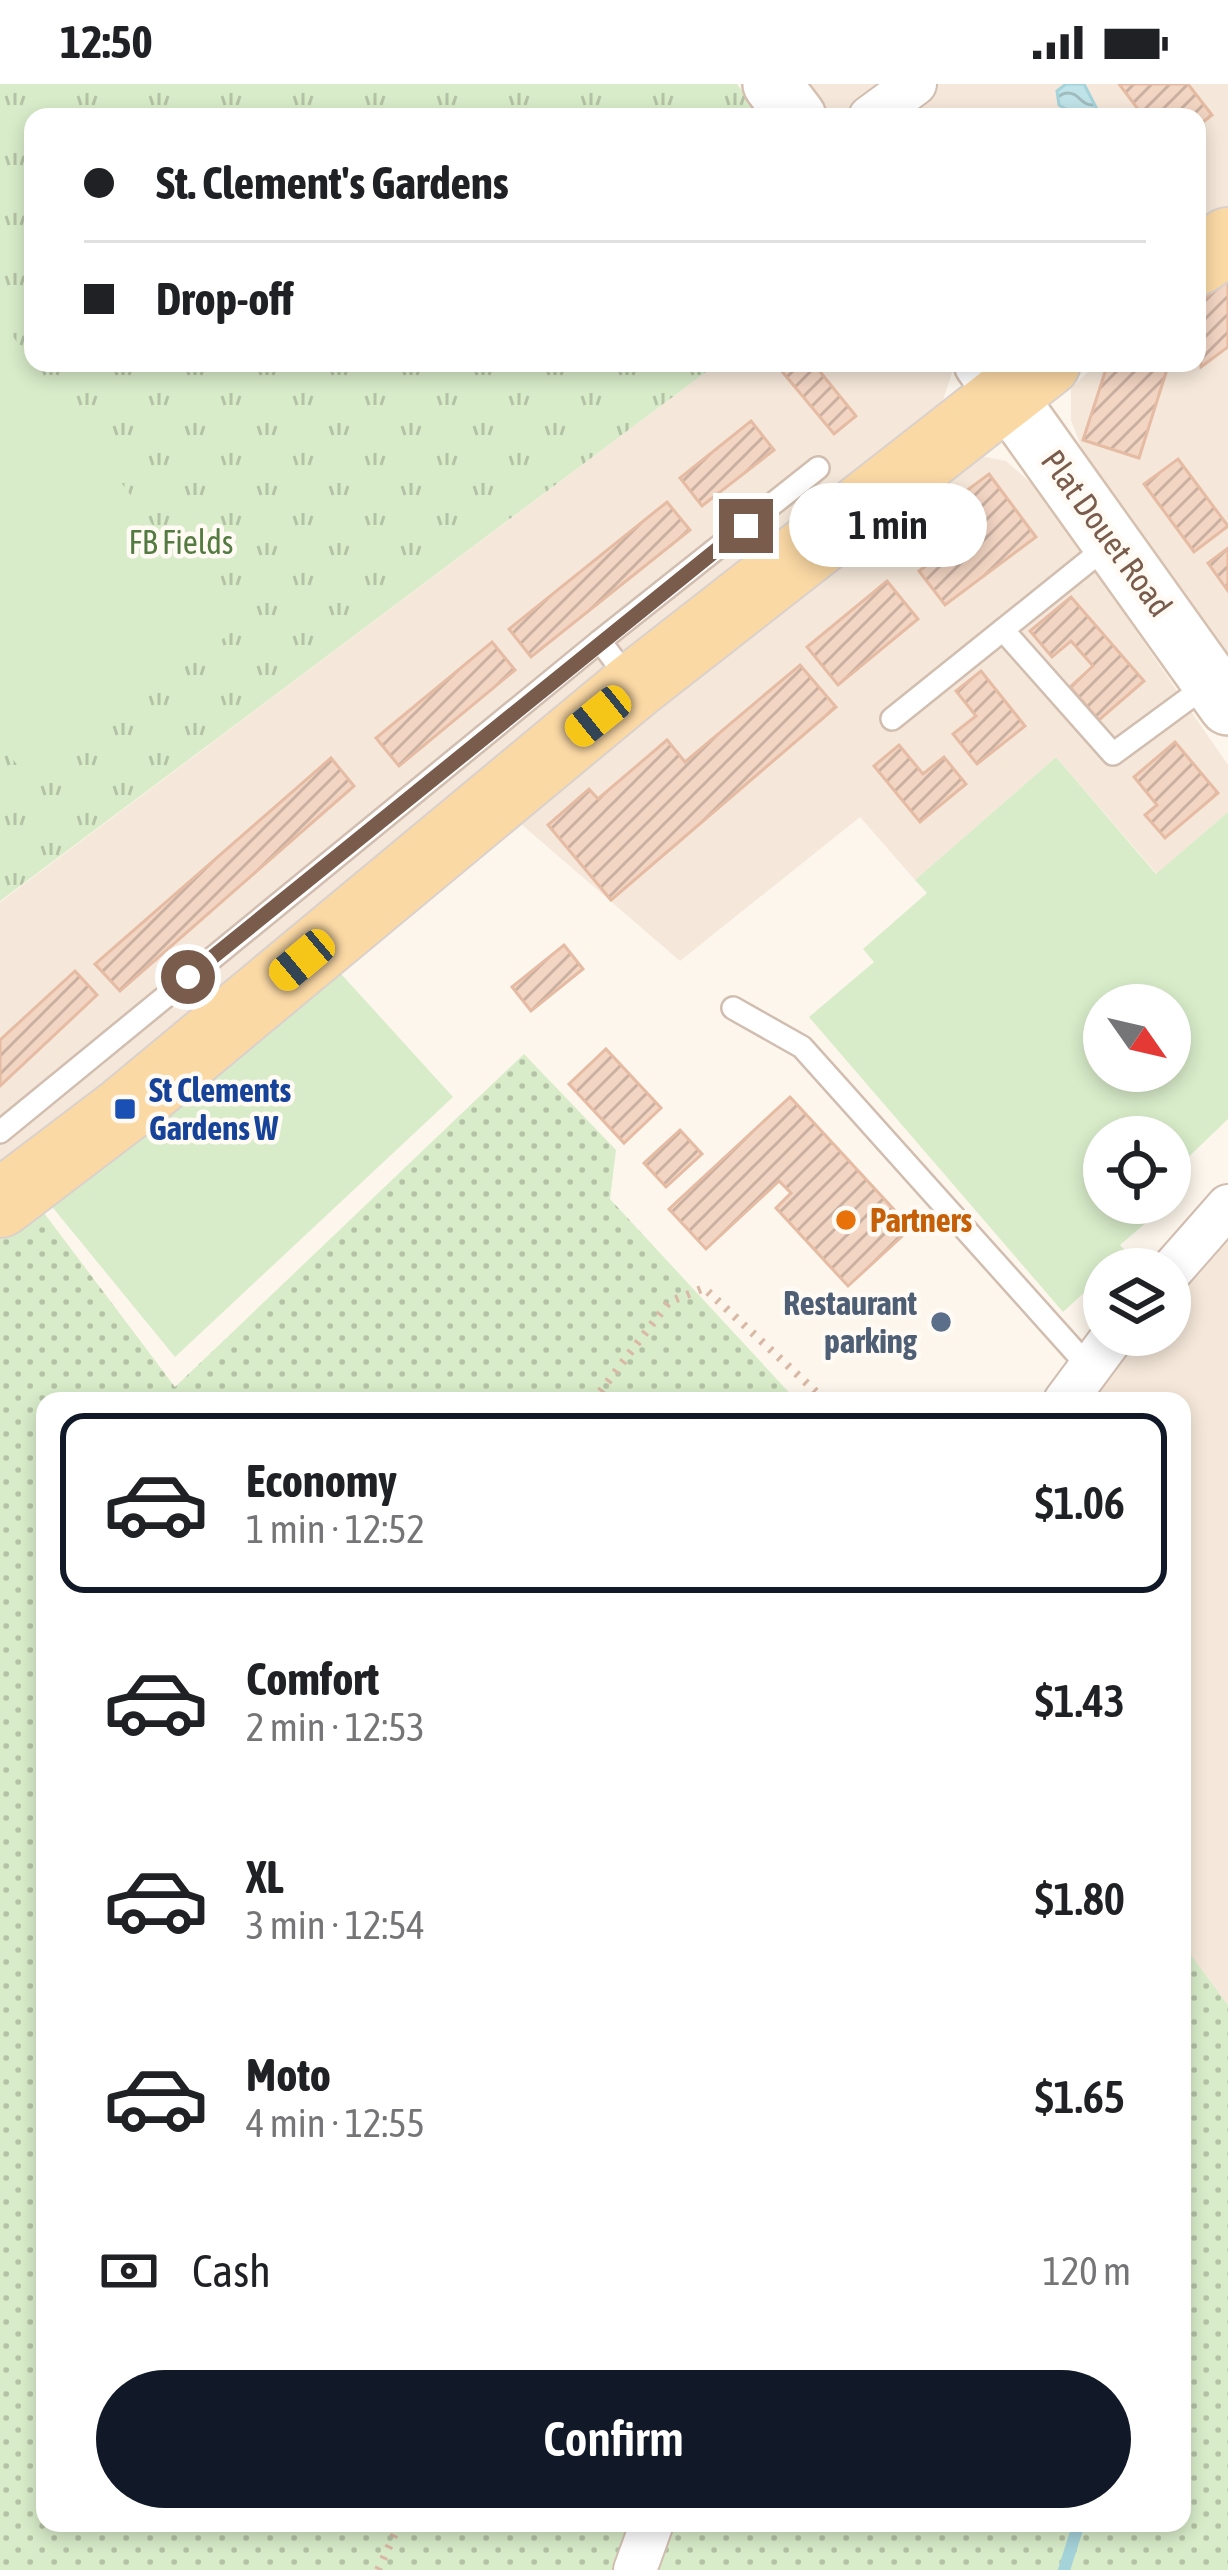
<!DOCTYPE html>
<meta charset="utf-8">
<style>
body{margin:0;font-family:"Asap Condensed",sans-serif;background:#f2f2f2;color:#202124;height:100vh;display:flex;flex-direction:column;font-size:45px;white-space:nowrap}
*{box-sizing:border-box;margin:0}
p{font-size:39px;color:#757577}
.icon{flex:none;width:66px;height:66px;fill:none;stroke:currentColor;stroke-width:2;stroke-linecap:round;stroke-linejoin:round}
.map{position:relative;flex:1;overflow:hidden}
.details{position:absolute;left:36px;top:1308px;width:1155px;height:1140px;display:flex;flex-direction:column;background:#fff;border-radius:24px;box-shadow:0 6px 18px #0003}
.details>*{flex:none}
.banner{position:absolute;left:24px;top:24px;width:1182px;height:264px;border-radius:24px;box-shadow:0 6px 18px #0003;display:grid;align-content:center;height:264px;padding:0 60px;background:#fff}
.needle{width:78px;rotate:124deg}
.fabs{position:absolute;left:1083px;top:900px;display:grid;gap:24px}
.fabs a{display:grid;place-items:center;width:108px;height:108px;border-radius:50%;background:#fff;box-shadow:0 6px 18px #0003;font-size:60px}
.end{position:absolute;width:54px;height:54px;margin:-27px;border:15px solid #7a5c4d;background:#fff;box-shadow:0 0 0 6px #fff}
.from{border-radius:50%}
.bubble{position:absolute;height:84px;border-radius:42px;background:#fff;box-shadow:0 6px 18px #0003;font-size:39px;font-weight:600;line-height:84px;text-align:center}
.car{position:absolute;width:36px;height:72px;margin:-36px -18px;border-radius:15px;box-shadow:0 0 9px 3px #0007;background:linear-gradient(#f5c518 24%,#345 0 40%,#f5c518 0 76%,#345 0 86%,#f5c518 0)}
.banner b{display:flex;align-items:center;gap:42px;height:114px;font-size:45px}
.banner b+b{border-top:3px solid #e0e0e0}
.banner i{width:30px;height:30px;background:#202124}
ul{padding:21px 0 0;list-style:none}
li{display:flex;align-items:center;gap:36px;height:180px;margin:0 24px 18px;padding:0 36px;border:6px solid transparent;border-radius:24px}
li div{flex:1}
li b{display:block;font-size:45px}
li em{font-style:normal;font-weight:600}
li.on{border-color:#111827}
li>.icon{width:108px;height:108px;stroke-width:1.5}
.pay{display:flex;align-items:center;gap:30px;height:132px;padding:0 60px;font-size:45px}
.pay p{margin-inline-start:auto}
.button{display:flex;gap:24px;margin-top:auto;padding:24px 60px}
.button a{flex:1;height:138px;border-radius:72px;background:#111827;color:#fff;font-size:48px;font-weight:600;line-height:138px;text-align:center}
.status{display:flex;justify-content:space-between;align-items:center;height:84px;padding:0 60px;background:#fff;direction:ltr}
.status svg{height:33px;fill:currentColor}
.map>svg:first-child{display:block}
.residential{fill:#f5e8da}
.grass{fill:url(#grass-dots)}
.park{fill:url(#park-tufts)}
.pitch{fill:#d8ecc9;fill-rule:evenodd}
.water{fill:url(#water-waves);stroke:#a5d3da;stroke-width:3}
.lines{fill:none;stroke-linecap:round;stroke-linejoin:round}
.stream{stroke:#a5d3da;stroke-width:12}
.building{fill:url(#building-hatch);stroke:#e6bba3;stroke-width:3}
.service-casing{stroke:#d1beb0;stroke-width:26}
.minor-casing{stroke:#d1beb0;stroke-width:46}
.secondary-casing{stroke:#d6c0b0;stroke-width:62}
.primary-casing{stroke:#dad1cd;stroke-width:70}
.path{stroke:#d9b8a5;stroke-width:8;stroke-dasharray:3 9;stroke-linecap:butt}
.service{stroke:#fff;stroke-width:21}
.minor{stroke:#fff;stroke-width:42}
.secondary{stroke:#fff;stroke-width:57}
.primary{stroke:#fbd9a5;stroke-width:66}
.route{stroke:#7a5c4d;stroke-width:15}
.transit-dot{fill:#1a4fb4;stroke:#fffaf3;stroke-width:4.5}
.food-dot{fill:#e8710a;stroke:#fffaf3;stroke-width:4.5}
.service-dot{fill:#5c6f8a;stroke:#fffaf3;stroke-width:4.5}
.labels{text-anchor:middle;stroke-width:9;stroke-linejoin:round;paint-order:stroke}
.street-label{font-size:33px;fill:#7a5c4d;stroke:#fffaf3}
.park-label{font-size:33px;fill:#537a41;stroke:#fffaf3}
.transit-label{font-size:33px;font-weight:bold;fill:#164399;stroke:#fffaf3;text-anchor:start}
.food-label{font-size:33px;font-weight:bold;fill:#c56008;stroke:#fffaf3;text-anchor:start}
.service-label{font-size:33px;font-weight:bold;fill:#4e5e75;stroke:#fffaf3;text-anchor:end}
</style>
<div class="status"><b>12:50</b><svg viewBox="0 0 49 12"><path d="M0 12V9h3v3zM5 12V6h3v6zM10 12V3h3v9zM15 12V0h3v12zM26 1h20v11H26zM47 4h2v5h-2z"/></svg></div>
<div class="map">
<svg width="1228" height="2486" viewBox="0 0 1228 2486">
<defs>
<pattern id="grass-dots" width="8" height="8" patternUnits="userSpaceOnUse" patternTransform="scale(3)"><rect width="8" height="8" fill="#d8ecc9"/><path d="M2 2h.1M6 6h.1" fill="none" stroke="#b4c2a5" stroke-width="1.8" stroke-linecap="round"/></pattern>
<pattern id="park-tufts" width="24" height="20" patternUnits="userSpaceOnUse" patternTransform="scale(3)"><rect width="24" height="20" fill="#d8ecc9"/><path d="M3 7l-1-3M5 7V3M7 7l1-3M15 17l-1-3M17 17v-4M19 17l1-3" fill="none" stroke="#b4c2a5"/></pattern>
<pattern id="water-waves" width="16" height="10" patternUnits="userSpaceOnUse" patternTransform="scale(3)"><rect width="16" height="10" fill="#bfe3e8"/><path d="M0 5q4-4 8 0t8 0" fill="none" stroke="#a0bbbe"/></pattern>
<pattern id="building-hatch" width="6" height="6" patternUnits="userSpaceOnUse" patternTransform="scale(3)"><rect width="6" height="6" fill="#f3d5c3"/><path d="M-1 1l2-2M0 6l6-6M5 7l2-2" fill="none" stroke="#cab0a1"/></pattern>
</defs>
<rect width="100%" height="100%" fill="#fdf6ec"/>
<g class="residential">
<polygon points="772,0 1228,0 1228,157 1197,178 1197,33 797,33"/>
<polygon points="1228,191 1228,576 1085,373 1071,336 1071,304 1098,279 1197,279 1197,211"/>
<polygon points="718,279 948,279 953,286 940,325 0,1090 0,818"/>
<polygon points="971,370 1006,377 1040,407 1228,681 1228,728 1157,790 1056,673 915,796 860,733 680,877 521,740 760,534"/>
<polygon points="1228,1142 1228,1921 1182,1859 1182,1317 1092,1317 1140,1251 1170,1251 1170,1210"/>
</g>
<polygon class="grass" points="524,970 616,1066 610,1115 797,1317 45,1317 45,2439 1182,2439 1182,1859 1228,1921 1228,2486 0,2486 0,1147 38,1121 175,1303"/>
<polygon class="park" points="0,0 737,0 761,33 33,33 33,279 718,279 0,817"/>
<g class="pitch">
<polygon points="0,235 232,548 30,698 0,658"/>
<path d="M1056 673 1156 790 1228 728V1035L1174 1087 1185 1106 1170 1118V1053H1104V1119H1169L1120 1161 1127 1169 1063 1228 809 933 874 878 863 865 927 809 915 796ZM1104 921H1170V987H1104Z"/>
<polygon points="333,881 453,1013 175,1273 49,1119"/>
</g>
<polygon class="water" points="1084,0 1101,33 1080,33 1059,21 1057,7 1066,0"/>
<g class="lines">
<polyline class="stream" points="1064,2486 1079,2439"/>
</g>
<g class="building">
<polygon points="1119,0 1188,0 1212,31 1197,43 1197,33 1144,33"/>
<polygon points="1228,197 1228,263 1201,283 1197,220"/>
<polygon points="775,279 813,279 856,332 834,350"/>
<polygon points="1108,279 1169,279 1139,374 1083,356"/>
<polygon points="751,337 774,366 702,422 680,394"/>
<polygon points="1178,375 1228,442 1194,468 1144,400"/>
<polygon points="989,390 1036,453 945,521 919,487 980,442 958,413"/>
<polygon points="667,418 690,446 531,573 509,545"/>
<polygon points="1228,464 1228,507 1208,479"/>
<polygon points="887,497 918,535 838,601 807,563"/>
<polygon points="1071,513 1144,597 1099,636 1070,603 1093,582 1071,557 1052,573 1030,547"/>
<polygon points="492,558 515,586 399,682 376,654"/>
<polygon points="800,581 836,623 611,816 548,741 589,705 598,715 667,656 685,678"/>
<polygon points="981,587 1025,642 977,680 953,650 976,632 956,607"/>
<polygon points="1175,658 1218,709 1165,754 1145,731 1157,721 1134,693"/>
<polygon points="899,661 923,690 944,673 966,700 920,738 874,682"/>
<polygon points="331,674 354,702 120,907 95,880"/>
<polygon points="564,861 583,885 531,927 512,903"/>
<polygon points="75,887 97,911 0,1002 0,956"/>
<polygon points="606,965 661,1024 624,1059 569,1000"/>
<polygon points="790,1013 911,1144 848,1202 776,1124 791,1109 779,1097 706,1165 669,1125"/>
<polygon points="680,1046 702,1070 666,1103 644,1079"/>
</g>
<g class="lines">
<defs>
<g id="service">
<polyline points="1003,546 1113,670 1211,598"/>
<polyline points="600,557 818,384"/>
<polyline points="892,635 1111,459"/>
<polyline points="733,924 802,963 1087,1281"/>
<polyline points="0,1048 600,557 630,597"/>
</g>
<g id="minor">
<polyline points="870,33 915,0"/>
<polyline points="1170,1188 1228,1122"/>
<polyline points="1065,1317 1114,1251"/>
<polyline points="635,2486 652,2439"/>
</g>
<g id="secondary">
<polyline points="772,0 797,33"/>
<polyline points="983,279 1228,622"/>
</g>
<g id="primary">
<polyline points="1197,178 1228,157"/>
<polyline points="0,1120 125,1025 634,602 1047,279"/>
</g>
</defs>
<use href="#service" class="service-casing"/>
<use href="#minor" class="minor-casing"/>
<use href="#secondary" class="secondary-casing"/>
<use href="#primary" class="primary-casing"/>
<g class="path">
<polyline points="593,1317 669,1218 704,1204 826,1317"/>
<polyline points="378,2486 400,2439"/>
</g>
<use href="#service" class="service"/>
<use href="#minor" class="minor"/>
<use href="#secondary" class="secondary"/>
<use href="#primary" class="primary"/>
</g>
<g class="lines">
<polyline class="route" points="188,893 746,442"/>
</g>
<rect class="transit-dot" x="113" y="1013" width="24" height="24" rx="6"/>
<circle class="food-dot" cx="846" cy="1136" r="12"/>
<circle class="service-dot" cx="941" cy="1238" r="12"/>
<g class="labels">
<g class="street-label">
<text transform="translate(1107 449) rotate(54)" y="12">Plat Douet Road</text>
</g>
<g class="park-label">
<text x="181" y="470">FB Fields</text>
</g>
<g class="transit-label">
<text x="149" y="1018">St Clements<tspan x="149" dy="38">Gardens W</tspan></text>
</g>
<g class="food-label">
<text x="870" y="1148">Partners</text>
</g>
<g class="service-label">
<text x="917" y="1231">Restaurant<tspan x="917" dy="38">parking</tspan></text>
</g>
</g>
</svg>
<div class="fabs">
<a><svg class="needle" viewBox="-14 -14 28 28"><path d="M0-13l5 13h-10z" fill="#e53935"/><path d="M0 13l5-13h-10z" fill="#757577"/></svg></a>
<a><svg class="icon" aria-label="locate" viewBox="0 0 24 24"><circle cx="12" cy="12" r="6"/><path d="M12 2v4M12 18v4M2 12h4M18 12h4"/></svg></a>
<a><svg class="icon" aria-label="layers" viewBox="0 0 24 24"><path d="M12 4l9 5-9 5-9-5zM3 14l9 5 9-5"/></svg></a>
</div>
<i class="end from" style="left:188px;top:893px"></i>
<i class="end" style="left:746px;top:442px"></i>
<div class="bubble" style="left:789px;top:399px;width:198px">1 min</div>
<i class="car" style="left:598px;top:632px;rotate:231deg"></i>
<i class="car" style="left:302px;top:876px;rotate:230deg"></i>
<div class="banner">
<b><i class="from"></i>St. Clement's Gardens</b>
<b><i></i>Drop-off</b>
</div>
<section class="details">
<ul>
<li class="on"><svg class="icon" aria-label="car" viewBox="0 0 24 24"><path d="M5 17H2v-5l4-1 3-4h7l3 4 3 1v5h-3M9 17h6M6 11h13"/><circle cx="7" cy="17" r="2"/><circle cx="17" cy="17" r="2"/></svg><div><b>Economy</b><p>1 min · 12:52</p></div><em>$1.06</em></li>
<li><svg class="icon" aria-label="car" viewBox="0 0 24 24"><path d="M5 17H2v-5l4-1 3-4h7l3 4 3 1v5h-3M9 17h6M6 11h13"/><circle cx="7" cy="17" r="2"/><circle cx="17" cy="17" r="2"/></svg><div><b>Comfort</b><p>2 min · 12:53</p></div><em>$1.43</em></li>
<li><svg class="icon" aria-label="car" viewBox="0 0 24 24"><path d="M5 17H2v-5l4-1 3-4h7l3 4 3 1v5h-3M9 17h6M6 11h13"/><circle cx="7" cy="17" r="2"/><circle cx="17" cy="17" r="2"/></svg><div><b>XL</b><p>3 min · 12:54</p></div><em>$1.80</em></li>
<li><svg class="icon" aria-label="car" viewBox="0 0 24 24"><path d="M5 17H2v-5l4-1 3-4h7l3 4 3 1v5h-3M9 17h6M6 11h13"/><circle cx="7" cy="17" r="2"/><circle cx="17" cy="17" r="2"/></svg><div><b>Moto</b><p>4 min · 12:55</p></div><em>$1.65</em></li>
</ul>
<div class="pay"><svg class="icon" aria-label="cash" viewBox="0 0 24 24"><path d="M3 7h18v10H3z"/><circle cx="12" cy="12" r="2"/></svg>Cash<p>120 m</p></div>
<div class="button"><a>Confirm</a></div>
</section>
</div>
